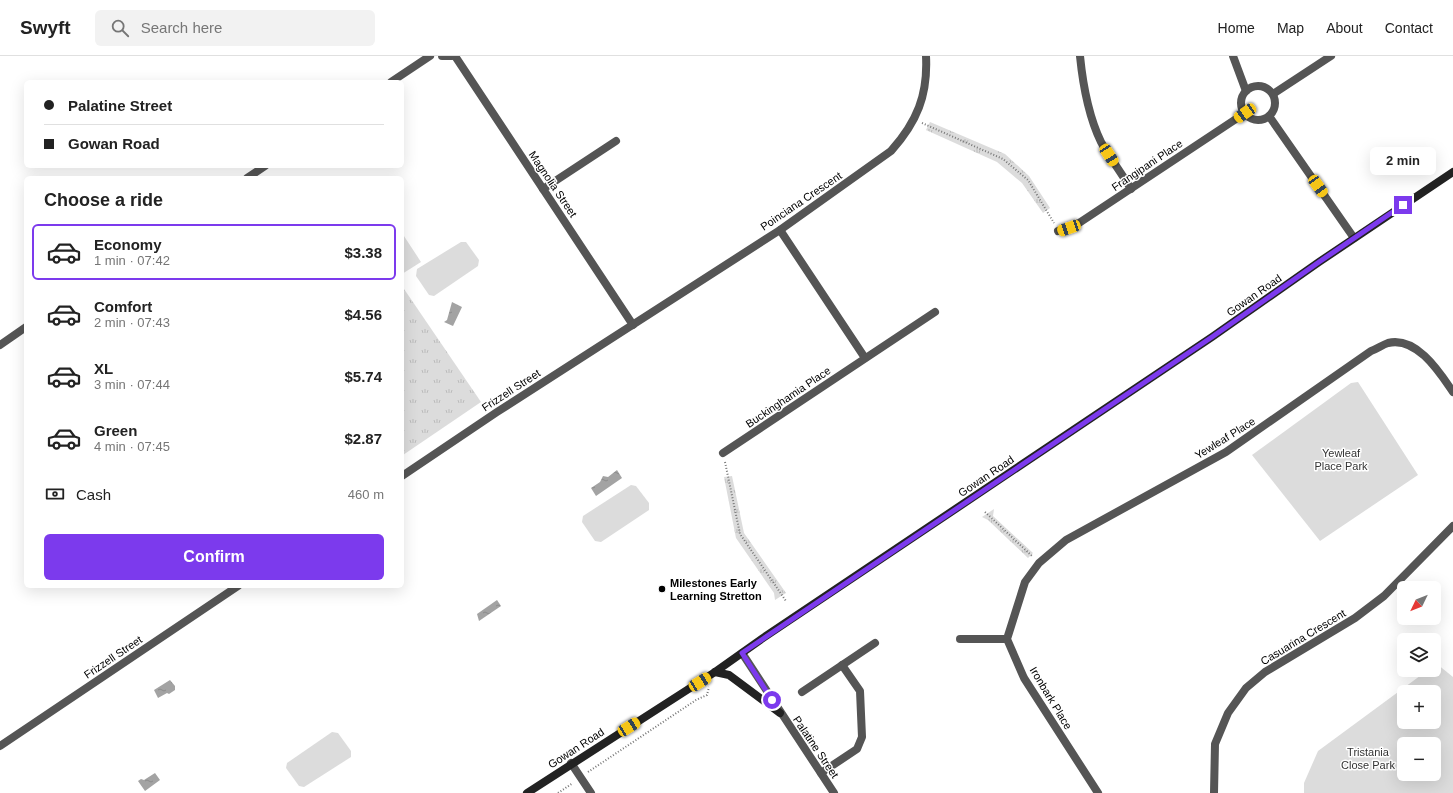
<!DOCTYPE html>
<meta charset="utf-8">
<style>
body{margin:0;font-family:Helvetica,sans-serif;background:#f2f2f2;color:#222;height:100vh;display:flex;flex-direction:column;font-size:15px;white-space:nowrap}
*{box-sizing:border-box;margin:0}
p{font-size:13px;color:#767676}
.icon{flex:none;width:22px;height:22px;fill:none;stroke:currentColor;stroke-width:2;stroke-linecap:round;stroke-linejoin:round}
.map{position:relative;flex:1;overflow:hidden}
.details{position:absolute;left:24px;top:120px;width:380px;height:412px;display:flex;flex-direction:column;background:#fff;border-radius:6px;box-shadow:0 4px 16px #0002}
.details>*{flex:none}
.hud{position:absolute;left:24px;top:24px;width:380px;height:88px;border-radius:6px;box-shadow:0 4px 16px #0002;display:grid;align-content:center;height:88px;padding:0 20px;background:#fff}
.needle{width:26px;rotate:227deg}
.tools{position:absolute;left:1397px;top:525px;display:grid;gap:8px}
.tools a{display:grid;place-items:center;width:44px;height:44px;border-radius:6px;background:#fff;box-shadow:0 4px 16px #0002;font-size:20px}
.end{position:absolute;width:18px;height:18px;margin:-9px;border:5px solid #7c3aed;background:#fff;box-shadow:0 0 0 2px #fff}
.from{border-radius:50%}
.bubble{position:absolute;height:28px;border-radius:6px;background:#fff;box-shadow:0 4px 16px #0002;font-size:13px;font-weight:800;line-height:28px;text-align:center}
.car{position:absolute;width:12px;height:24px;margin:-12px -6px;border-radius:5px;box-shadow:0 0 3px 1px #0007;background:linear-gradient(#f5c518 24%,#345 0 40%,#f5c518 0 76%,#345 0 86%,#f5c518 0)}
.hud b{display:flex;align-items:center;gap:14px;height:38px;font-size:15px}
.hud b+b{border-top:1px solid #e0e0e0}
.hud i{width:10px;height:10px;background:#222}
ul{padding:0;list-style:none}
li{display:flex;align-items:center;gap:12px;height:56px;margin:0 8px 6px;padding:0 12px;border:2px solid transparent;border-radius:6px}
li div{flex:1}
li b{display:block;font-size:15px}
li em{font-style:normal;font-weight:800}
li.selected{border-color:#7c3aed}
li>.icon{width:36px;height:36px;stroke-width:1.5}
h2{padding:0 20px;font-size:18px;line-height:48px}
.pay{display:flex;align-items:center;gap:10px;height:44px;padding:0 20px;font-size:15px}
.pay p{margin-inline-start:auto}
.primary-button{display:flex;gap:8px;margin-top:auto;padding:8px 20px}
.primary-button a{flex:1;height:46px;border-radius:6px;background:#7c3aed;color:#fff;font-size:16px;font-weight:800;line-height:46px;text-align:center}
header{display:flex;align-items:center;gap:24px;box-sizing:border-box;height:56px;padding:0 20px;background:#fff;border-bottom:1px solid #e0e0e0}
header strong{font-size:19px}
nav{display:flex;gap:22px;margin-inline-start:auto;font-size:14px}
.search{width:280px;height:36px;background:#f2f2f2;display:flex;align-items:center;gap:10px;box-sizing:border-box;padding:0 14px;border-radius:6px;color:#767676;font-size:15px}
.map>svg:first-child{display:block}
.grass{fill:url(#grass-tufts)}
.park{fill:#dcdcdc;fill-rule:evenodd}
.water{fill:url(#water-ripples)}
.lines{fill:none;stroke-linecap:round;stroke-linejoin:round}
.path{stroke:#777;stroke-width:2;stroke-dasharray:1 2;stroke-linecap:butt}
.street{stroke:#555;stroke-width:8}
.secondary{stroke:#222;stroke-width:8}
.route{stroke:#7c3aed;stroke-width:5}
.poi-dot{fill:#000;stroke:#fff;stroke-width:1.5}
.labels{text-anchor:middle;stroke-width:3;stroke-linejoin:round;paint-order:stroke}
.street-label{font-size:11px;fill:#000;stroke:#fff}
.park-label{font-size:11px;fill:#333;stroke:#fff}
.poi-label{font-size:11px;font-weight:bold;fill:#000;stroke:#fff;text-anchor:start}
</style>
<header>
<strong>Swyft</strong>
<div class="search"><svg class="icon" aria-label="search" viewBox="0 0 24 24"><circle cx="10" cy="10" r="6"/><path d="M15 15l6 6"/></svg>Search here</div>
<nav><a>Home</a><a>Map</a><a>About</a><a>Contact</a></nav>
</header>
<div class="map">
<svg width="1453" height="737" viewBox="0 0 1453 737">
<defs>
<pattern id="grass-tufts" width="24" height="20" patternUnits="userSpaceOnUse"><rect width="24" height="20" fill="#dcdcdc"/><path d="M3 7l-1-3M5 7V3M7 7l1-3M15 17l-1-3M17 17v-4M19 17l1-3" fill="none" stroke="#bbb"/></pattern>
<pattern id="water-ripples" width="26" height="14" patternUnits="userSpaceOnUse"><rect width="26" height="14" fill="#a3a3a3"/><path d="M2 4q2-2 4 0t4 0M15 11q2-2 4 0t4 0" fill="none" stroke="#8b8b8b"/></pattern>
</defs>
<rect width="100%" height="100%" fill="#fff"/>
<g class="grass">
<polygon points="930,66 1005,98 1029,120 1050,152 1043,157 1022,127 997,106 926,74"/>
<polygon points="402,230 481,346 403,399 402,397"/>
<polygon points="732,420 744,477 786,537 775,544 774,537 736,482 724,421"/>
<polygon points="994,453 993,460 1033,497 1028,502 988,464 982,461"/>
</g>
<g class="park">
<polygon points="402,177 421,206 402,218"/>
<polygon points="461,186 466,186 479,204 478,210 434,240 429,239 416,220 417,213"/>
<polygon points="1358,326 1418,419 1320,485 1252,399 1351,327"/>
<polygon points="631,429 636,430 649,447 649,454 601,486 595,485 582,466 583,460"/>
<path d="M1437 608 1453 621V737H1304V727L1318 695 1428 614H1434V610ZM1404 636H1434V666H1404ZM1404 688H1434V718H1404Z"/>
<polygon points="332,676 338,677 351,695 351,701 304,731 299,730 286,712 287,707"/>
</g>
<g class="water">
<polygon points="452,246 462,251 453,270 444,266 447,264"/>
<polygon points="617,414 622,422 596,440 591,432 600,426 603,420 608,421"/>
<polygon points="497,544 501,550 479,565 477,558"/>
<polygon points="170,624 175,630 175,634 169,638 167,637 158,642 154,634"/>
<polygon points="155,717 160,724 145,735 138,725 141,723 144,724"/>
</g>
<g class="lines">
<g class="path">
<polyline points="922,67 1003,103 1028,124 1054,167"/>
<polyline points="725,406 740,478 786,545"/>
<polyline points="985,456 1032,500"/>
<polyline points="588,716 696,644 707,639 709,631"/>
<polyline points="558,737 573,727"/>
</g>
<g class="street">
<polyline points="442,0 452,0"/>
<polyline points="455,0 633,269"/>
<path d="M1080 0C1083 30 1088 59 1101 86 1110 102 1122 118 1131 133"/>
<polyline points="1233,0 1246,35"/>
<polyline points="391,26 430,0"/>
<circle cx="1258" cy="47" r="17"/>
<polyline points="1273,38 1331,0"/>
<polyline points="1269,60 1354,182"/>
<polyline points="247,122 265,110"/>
<polyline points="543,133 616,85"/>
<polyline points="780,174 865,302"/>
<polyline points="1058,175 1079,167 1245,57"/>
<polyline points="0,289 26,271"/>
<polyline points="723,397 935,256"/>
<path d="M402 420 497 356 780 174 891 95C917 66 928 39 926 0"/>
<polyline points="960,583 1007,583"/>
<polyline points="742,597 834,737"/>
<polyline points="802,636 875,587"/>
<polyline points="0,690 238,530"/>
<polyline points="571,707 591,737"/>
<polyline points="821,717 857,693 862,681 860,635 842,609"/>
<path d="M1098 737 1024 622 1007 583 1025 526 1039 507 1066 484 1226 396 1371 295C1377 293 1382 289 1388 287 1417 280 1440 317 1453 336"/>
<polyline points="1214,737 1215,688 1228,657 1246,632 1265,616 1355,562 1384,540 1453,470"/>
</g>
<g class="secondary">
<polyline points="715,616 729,619 780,657"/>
<polyline points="527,737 715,616 763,582 1212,281 1319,206 1453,116"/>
</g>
</g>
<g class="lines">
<polyline class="route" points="772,644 742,597 1212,281 1319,206 1403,149"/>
</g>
<circle class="poi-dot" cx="662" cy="533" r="4"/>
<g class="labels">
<g class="street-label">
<text transform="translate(1147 109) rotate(-34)" y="4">Frangipani Place</text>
<text transform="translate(553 128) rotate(56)" y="4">Magnolia Street</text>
<text transform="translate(801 145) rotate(-34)" y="4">Poinciana Crescent</text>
<text transform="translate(1254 239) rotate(-35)" y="4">Gowan Road</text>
<text transform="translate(511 334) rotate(-33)" y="4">Frizzell Street</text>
<text transform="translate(788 341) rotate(-34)" y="4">Buckinghamia Place</text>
<text transform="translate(1225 382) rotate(-32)" y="4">Yewleaf Place</text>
<text transform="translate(986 420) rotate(-34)" y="4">Gowan Road</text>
<text transform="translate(1303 581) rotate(-31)" y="4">Casuarina Crescent</text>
<text transform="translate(113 601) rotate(-34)" y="4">Frizzell Street</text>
<text transform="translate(1051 642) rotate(59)" y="4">Ironbark Place</text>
<text transform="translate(816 691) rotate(56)" y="4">Palatine Street</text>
<text transform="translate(576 692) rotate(-33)" y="4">Gowan Road</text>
</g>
<g class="park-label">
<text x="1341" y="401">Yewleaf<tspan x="1341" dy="13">Place Park</tspan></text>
<text x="1368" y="700">Tristania<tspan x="1368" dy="13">Close Park</tspan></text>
</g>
<g class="poi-label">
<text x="670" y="531">Milestones Early<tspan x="670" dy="13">Learning Stretton</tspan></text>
</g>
</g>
</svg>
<div class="tools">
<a><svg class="needle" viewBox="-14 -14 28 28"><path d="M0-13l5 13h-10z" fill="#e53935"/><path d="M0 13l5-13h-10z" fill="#767676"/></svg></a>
<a><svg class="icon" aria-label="layers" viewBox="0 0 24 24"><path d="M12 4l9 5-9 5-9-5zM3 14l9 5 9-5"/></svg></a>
<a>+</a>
<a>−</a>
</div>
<i class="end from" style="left:772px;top:644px"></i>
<i class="end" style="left:1403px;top:149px"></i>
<div class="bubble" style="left:1370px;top:91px;width:66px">2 min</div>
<i class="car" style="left:1245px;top:57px;rotate:236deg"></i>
<i class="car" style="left:1109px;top:99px;rotate:147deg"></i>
<i class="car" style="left:1318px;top:130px;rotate:145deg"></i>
<i class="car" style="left:1069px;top:172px;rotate:251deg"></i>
<i class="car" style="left:700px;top:626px;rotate:58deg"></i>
<i class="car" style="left:629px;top:671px;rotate:58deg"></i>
<div class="hud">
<b><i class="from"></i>Palatine Street</b>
<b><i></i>Gowan Road</b>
</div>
<section class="details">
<h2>Choose a ride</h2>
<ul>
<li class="selected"><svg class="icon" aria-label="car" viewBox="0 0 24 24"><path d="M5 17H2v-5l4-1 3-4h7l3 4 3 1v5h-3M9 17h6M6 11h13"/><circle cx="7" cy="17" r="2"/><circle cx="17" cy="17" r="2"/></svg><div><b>Economy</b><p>1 min · 07:42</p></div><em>$3.38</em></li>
<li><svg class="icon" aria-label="car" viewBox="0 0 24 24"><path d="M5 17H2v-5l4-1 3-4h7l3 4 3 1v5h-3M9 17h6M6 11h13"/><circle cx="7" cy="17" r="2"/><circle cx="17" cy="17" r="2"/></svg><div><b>Comfort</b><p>2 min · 07:43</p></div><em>$4.56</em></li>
<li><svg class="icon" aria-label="car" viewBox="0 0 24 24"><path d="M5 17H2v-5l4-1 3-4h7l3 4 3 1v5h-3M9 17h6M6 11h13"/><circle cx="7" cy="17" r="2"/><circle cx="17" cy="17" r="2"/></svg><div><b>XL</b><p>3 min · 07:44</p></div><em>$5.74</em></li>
<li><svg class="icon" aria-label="car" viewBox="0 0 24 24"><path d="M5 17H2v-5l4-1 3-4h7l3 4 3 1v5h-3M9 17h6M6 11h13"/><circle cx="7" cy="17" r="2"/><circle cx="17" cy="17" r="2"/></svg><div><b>Green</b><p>4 min · 07:45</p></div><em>$2.87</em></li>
</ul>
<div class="pay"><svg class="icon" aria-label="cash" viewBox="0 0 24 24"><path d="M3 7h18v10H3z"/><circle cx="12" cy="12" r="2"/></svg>Cash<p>460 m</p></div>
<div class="primary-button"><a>Confirm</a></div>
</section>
</div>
